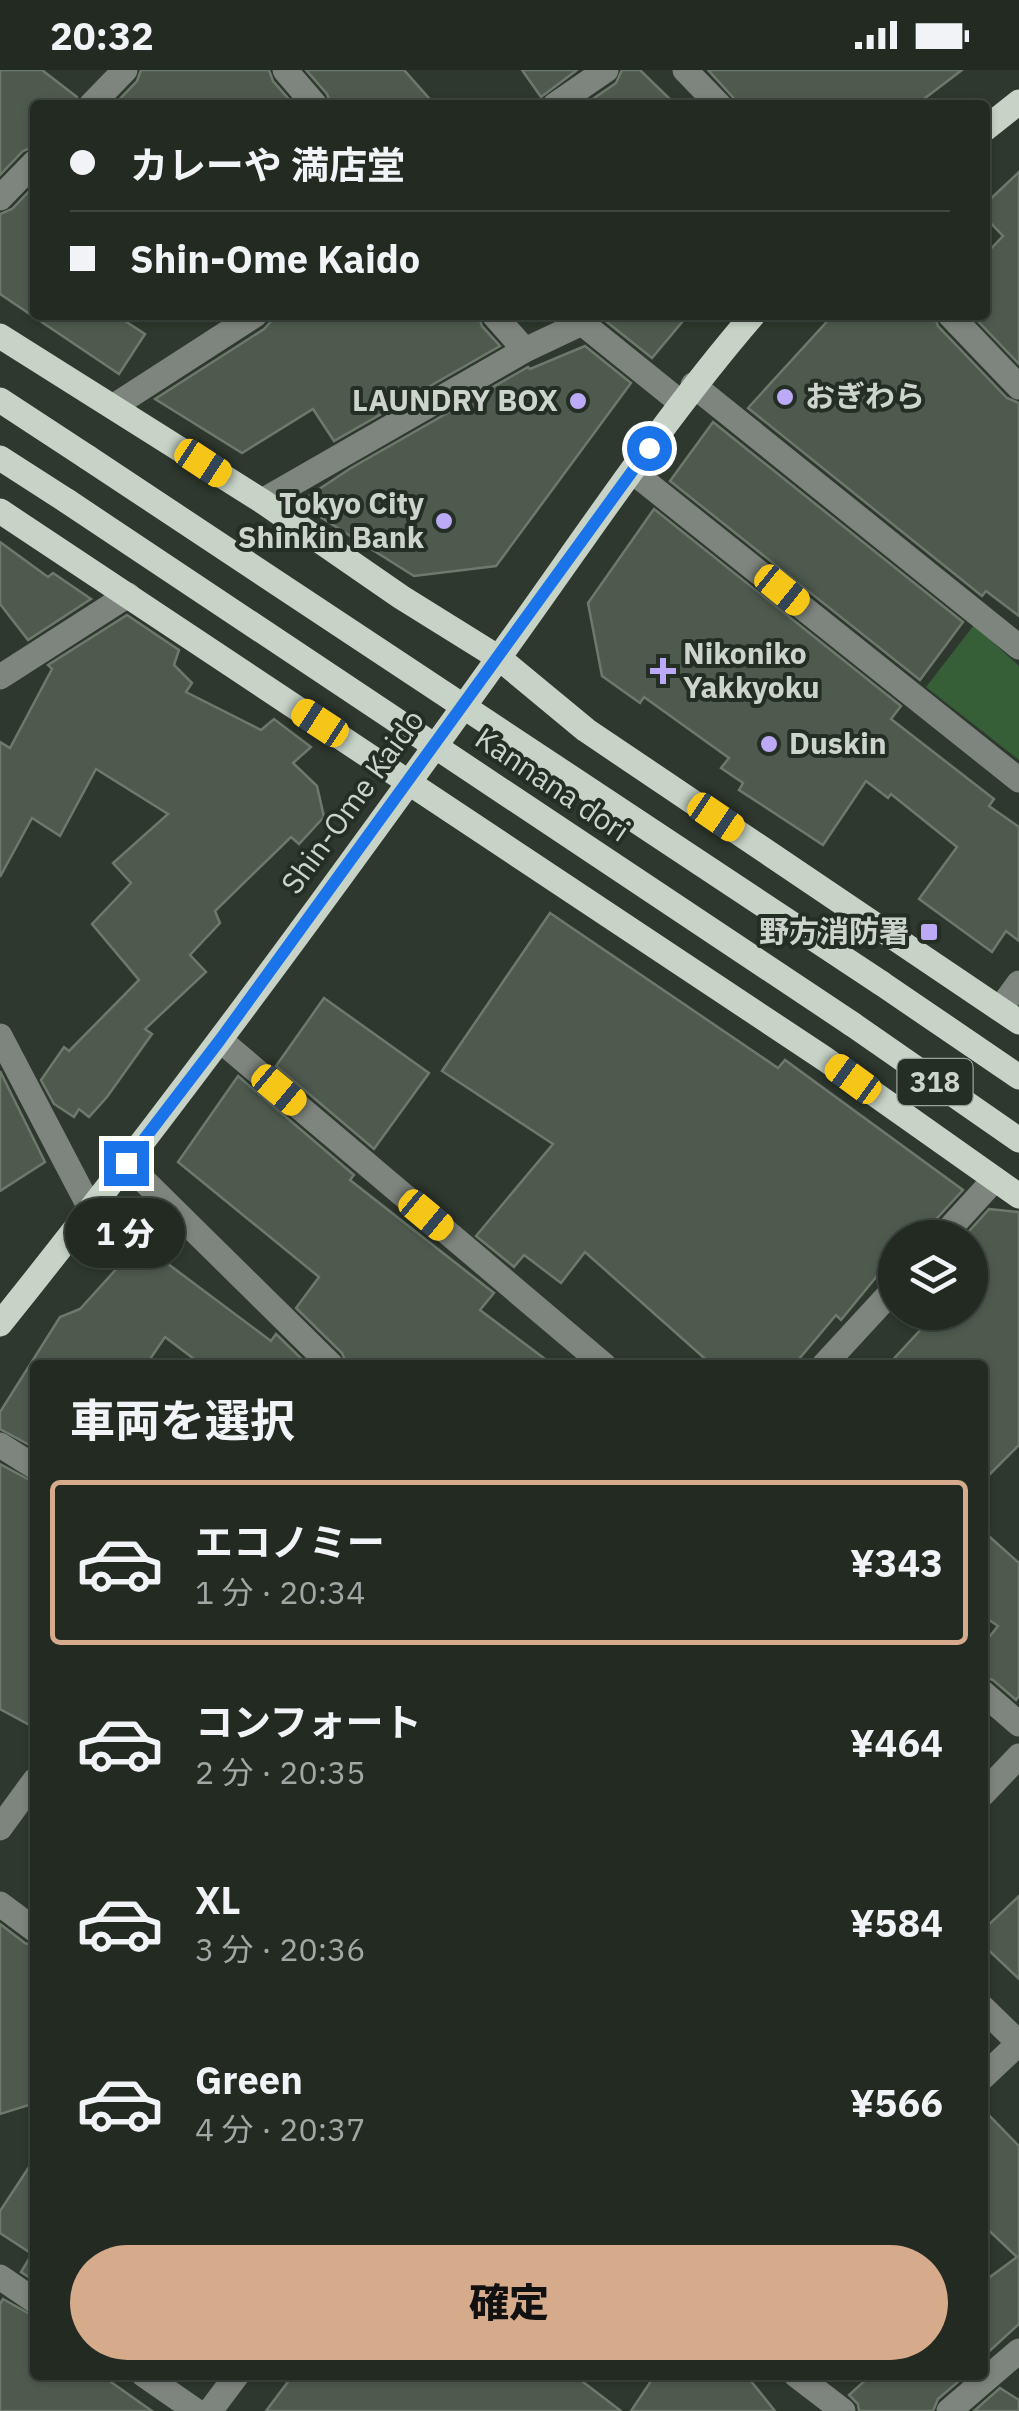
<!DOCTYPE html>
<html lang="ja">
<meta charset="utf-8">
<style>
body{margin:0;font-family:"IBM Plex Sans","Noto Sans JP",sans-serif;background:#2a322a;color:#f1f3f6;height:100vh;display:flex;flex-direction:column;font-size:38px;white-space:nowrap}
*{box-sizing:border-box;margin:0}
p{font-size:32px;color:#a2a7a5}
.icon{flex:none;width:55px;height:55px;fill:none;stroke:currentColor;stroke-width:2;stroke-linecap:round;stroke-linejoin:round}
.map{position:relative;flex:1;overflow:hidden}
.panel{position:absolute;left:30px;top:1290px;width:958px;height:1020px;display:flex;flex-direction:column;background:#222a22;border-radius:10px;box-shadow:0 2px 8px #0004,0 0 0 2px #3f4640}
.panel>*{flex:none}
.hud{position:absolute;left:30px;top:30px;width:960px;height:220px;border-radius:10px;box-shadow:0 2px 8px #0004,0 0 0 2px #3f4640;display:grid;align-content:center;height:220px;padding:0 40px;background:#222a22}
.fabs{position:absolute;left:878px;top:1150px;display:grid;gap:20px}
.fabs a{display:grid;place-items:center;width:110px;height:110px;border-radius:50%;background:#222a22;box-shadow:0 2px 8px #0004,0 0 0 2px #3f4640;font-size:50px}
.end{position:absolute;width:45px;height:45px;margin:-22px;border:12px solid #1a73e8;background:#fff;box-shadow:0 0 0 5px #fff}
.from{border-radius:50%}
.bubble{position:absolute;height:70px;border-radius:35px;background:#222a22;box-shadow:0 2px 8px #0004,0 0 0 2px #3f4640;font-size:32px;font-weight:800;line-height:70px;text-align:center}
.car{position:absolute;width:30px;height:60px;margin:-30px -15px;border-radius:12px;box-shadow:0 0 8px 2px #0007;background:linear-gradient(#f5c518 24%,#345 0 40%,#f5c518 0 76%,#345 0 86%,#f5c518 0)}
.hud b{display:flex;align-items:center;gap:35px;height:95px;font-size:38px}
.hud b+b{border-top:2px solid #3f4640}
.hud i{width:25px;height:25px;background:#f1f3f6}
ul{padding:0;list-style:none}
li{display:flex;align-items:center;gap:30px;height:165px;margin:0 20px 15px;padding:0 20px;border:5px solid transparent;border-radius:10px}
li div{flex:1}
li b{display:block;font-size:38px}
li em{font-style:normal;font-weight:800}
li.selected{border-color:#d6ab8b}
li>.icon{width:90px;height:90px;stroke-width:1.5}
h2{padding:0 40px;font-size:45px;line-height:120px}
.cta{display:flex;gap:20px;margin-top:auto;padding:20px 40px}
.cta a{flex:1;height:115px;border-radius:60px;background:#d6ab8b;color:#111;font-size:40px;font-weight:800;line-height:115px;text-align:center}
.status{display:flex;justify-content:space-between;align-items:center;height:70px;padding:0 50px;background:#222a22;direction:ltr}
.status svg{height:28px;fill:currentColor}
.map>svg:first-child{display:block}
.green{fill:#365e37}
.building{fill:#4f5a4f;stroke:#6d796d;stroke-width:2.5}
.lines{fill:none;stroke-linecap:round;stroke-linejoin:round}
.minor{stroke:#7e847e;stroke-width:25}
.major{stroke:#c7d3c7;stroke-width:25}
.major-bridge{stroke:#c7d3c7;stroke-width:25}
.route{stroke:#1a73e8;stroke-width:12}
.poi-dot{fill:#bcaaf6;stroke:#242e24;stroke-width:4}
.labels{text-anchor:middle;stroke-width:8;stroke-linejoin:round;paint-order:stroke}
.shield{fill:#242e24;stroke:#9aa29a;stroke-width:2.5}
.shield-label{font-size:28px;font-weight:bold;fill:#cdd4cd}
.poi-label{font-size:30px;font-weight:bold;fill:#cdd4cd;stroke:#242e24;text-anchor:start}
.street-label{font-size:30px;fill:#cdd4cd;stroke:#242e24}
</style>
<div class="status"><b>20:32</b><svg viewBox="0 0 49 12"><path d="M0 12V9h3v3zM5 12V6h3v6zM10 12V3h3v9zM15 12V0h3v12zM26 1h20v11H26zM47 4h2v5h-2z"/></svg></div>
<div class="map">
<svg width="1019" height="2341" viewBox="0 0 1019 2341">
<rect width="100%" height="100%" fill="#2e382e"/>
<polygon class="green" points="974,555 1019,596 1019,690 926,617"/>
<g class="building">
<polygon points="0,0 42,0 77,27 75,35 35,35 35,76 23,81 0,105"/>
<polygon points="141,0 269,0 273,11 294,35 114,35 137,11"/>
<polygon points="306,0 404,0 435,35 331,35 327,24"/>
<polygon points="522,0 577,0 541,27"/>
<polygon points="622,0 640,0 676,35 584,35 616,13"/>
<polygon points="708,0 962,0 916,35 740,35"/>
<polygon points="1019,102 1019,294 972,245 985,245 985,185 1003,166 985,147 985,134"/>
<polygon points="35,115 35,245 116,245 145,264 119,304 0,224 0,144 12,139"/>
<polygon points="277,245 478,245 482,256 500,276 334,371 313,339 242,383 155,329 264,259"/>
<polygon points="598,245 688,245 652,288"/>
<polygon points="833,245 934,245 938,256 1007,328 1019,333 1019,546 986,521 982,526 748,338"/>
<polygon points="585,276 631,313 496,496 414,506 298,433 351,398 528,297 530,299"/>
<polygon points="713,352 963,552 920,610 670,411"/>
<polygon points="654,439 901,636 891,649 994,729 989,736 1019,757 1019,871 1006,861 992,882 919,829 957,777 891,724 888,728 866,711 823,775 739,720 743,713 721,698 729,688 644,627 640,633 602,606 588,533"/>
<polygon points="0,472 48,507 53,503 91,529 28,570 0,534"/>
<polygon points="127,545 179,580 174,595 192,613 186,622 261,660 274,649 311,677 293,693 317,716 324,747 299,774 291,767 215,841 220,853 190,885 206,902 145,959 152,964 107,1027 89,1047 79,1039 74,1047 54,1034 41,1010 64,977 69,981 139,910 92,854 131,813 113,793 168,744 96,699 60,766 32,748 0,807 0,672 10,678 52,599 48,595"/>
<polygon points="550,843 778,998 785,990 963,1120 929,1157 925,1168 895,1168 895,1184 841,1250 836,1245 794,1295 712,1295 585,1182 561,1213 524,1185 514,1197 476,1166 553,1074 442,1001"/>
<polygon points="324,928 429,1003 374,1079 276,996"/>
<polygon points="0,1001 45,1092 0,1121"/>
<polygon points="238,1006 354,1105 350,1110 494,1223 480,1240 553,1295 347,1295 342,1283 296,1238 319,1207 178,1092"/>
<polygon points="989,1139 1019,1142 1019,1375 982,1412 982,1295 888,1295 937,1242 970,1242 970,1168 963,1168"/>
<polygon points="140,1173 271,1271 276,1264 308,1295 202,1295 165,1267 146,1295 35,1295 35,1378 0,1359 0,1342 60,1247 80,1239"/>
<polygon points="0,1394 35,1413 35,1658 0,1639"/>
<polygon points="982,1460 1019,1493 1019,1626 1016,1630 993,1610 982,1606 982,1576 998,1556 982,1545"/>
<polygon points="1019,1826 1019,1909 982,1874 982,1861"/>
<polygon points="0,1854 25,1873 35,1876 35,2033 0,2044"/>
<polygon points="982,2038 1019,2076 1019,2254 982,2288 982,2213 1017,2187 982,2154"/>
<polygon points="35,2088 35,2211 21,2202 32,2184 0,2163 0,2141"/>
<polygon points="3,2229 35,2247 35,2305 101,2305 152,2341 0,2341 0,2234"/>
<polygon points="293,2305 574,2305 621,2341 266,2341"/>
<polygon points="655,2305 746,2305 775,2341 631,2341"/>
<polygon points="871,2305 966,2305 938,2329 933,2341 859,2341 858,2334 849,2325"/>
<polygon points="1000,2318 1019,2330 1019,2341 974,2341"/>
</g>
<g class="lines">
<g class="minor">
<polyline points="285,0 315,35"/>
<polyline points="685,0 719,35"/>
<polyline points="91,35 125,0"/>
<polyline points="555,35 606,0"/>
<polyline points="0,128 35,92"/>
<polyline points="494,245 525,280"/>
<polyline points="950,245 1019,317"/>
<polyline points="693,315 1019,577"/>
<polyline points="114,336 255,245"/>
<polyline points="633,402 1019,710"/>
<polyline points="262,431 525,280 582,253 680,332"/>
<polyline points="0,607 128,525"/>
<polyline points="1000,939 1019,913"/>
<polyline points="0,966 91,1140"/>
<polyline points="220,970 604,1295"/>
<polyline points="126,1093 331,1295"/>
<polyline points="941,1168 994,1110"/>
<polyline points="824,1295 895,1218"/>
<polyline points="0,1375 35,1397"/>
<polyline points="982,1622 1019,1654"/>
<polyline points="982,1725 1019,1686"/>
<polyline points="0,1758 35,1710"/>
<polyline points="0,1834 35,1860"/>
<polyline points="982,1937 1019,1973"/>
<polyline points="982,2008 1019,1973"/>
<polyline points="0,2207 35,2231"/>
<polyline points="144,2305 196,2341"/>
<polyline points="796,2305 843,2341"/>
<polyline points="210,2341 237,2305"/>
<polyline points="949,2341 1019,2281"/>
</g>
<g class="major">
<polyline points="985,59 1019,32"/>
<polyline points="0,266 262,431 401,527 499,588 586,660 1019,952"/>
<polyline points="0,330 87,387"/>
<polyline points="0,388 67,431"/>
<polyline points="0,441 825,989 1019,1126"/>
<polyline points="881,913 1019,1007"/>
<polyline points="852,954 1019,1070"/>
<path d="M0 1254C174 1037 338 812 500 586 583 471 661 352 753 245"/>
</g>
<g class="major-bridge">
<polyline points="87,387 881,913"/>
<polyline points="67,431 852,954"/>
</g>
</g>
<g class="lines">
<polyline class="route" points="126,1093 220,970 649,378"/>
</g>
<g class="poi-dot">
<circle cx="785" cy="327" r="10"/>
<circle cx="578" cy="331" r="10"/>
<circle cx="444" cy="451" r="10"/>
<path d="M658 586h10v10h10v10h-10v10h-10v-10h-10v-10h10z"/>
<circle cx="769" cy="674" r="10"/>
<rect x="919" y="852" width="20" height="20" rx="5"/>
</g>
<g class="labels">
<rect class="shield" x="897.5" y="989" width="75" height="46" rx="8"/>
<g class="shield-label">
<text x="935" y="1022">318</text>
</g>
<g class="poi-label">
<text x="805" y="337">おぎわら</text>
<text x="558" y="341" text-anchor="end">LAUNDRY BOX</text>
<text x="424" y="444" text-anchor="end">Tokyo City<tspan x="424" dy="34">Shinkin Bank</tspan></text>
<text x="683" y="594">Nikoniko<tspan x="683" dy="34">Yakkyoku</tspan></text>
<text x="789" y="684">Duskin</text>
<text x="909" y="872" text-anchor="end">野方消防署</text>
</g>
<g class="street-label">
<text transform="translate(552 715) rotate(34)" y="10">Kannana dori</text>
<text transform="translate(353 732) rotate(-54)" y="10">Shin-Ome Kaido</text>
</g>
</g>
</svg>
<div class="fabs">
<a><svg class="icon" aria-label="layers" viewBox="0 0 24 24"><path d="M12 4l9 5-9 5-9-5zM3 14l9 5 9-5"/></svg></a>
</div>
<i class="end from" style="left:649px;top:378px"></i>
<i class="end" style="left:126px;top:1093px"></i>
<div class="bubble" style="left:65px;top:1128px;width:120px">1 分</div>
<i class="car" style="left:203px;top:393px;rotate:123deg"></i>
<i class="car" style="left:782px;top:520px;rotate:129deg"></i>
<i class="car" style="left:320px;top:653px;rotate:303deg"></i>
<i class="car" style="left:716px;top:747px;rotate:124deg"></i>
<i class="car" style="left:853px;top:1009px;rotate:306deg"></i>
<i class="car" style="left:279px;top:1020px;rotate:130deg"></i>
<i class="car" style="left:426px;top:1145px;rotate:130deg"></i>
<div class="hud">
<b><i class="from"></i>カレーや 満店堂</b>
<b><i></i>Shin-Ome Kaido</b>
</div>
<section class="panel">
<h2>車両を選択</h2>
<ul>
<li class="selected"><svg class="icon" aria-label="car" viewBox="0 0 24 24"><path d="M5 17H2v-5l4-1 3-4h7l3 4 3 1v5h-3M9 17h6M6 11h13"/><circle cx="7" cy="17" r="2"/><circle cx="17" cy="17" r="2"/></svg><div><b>エコノミー</b><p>1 分 · 20:34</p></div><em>¥343</em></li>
<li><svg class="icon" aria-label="car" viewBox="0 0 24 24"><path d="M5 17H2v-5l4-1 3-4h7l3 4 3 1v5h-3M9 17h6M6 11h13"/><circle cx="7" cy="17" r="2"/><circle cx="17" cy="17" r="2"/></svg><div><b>コンフォート</b><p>2 分 · 20:35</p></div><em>¥464</em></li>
<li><svg class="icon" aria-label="car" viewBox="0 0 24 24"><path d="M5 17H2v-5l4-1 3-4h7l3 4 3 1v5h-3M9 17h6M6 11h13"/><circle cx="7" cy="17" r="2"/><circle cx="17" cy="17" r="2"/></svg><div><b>XL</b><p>3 分 · 20:36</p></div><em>¥584</em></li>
<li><svg class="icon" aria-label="car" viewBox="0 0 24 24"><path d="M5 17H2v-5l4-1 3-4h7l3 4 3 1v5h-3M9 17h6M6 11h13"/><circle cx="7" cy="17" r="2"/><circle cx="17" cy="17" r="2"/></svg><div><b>Green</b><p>4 分 · 20:37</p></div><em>¥566</em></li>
</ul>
<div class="cta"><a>確定</a></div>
</section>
</div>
